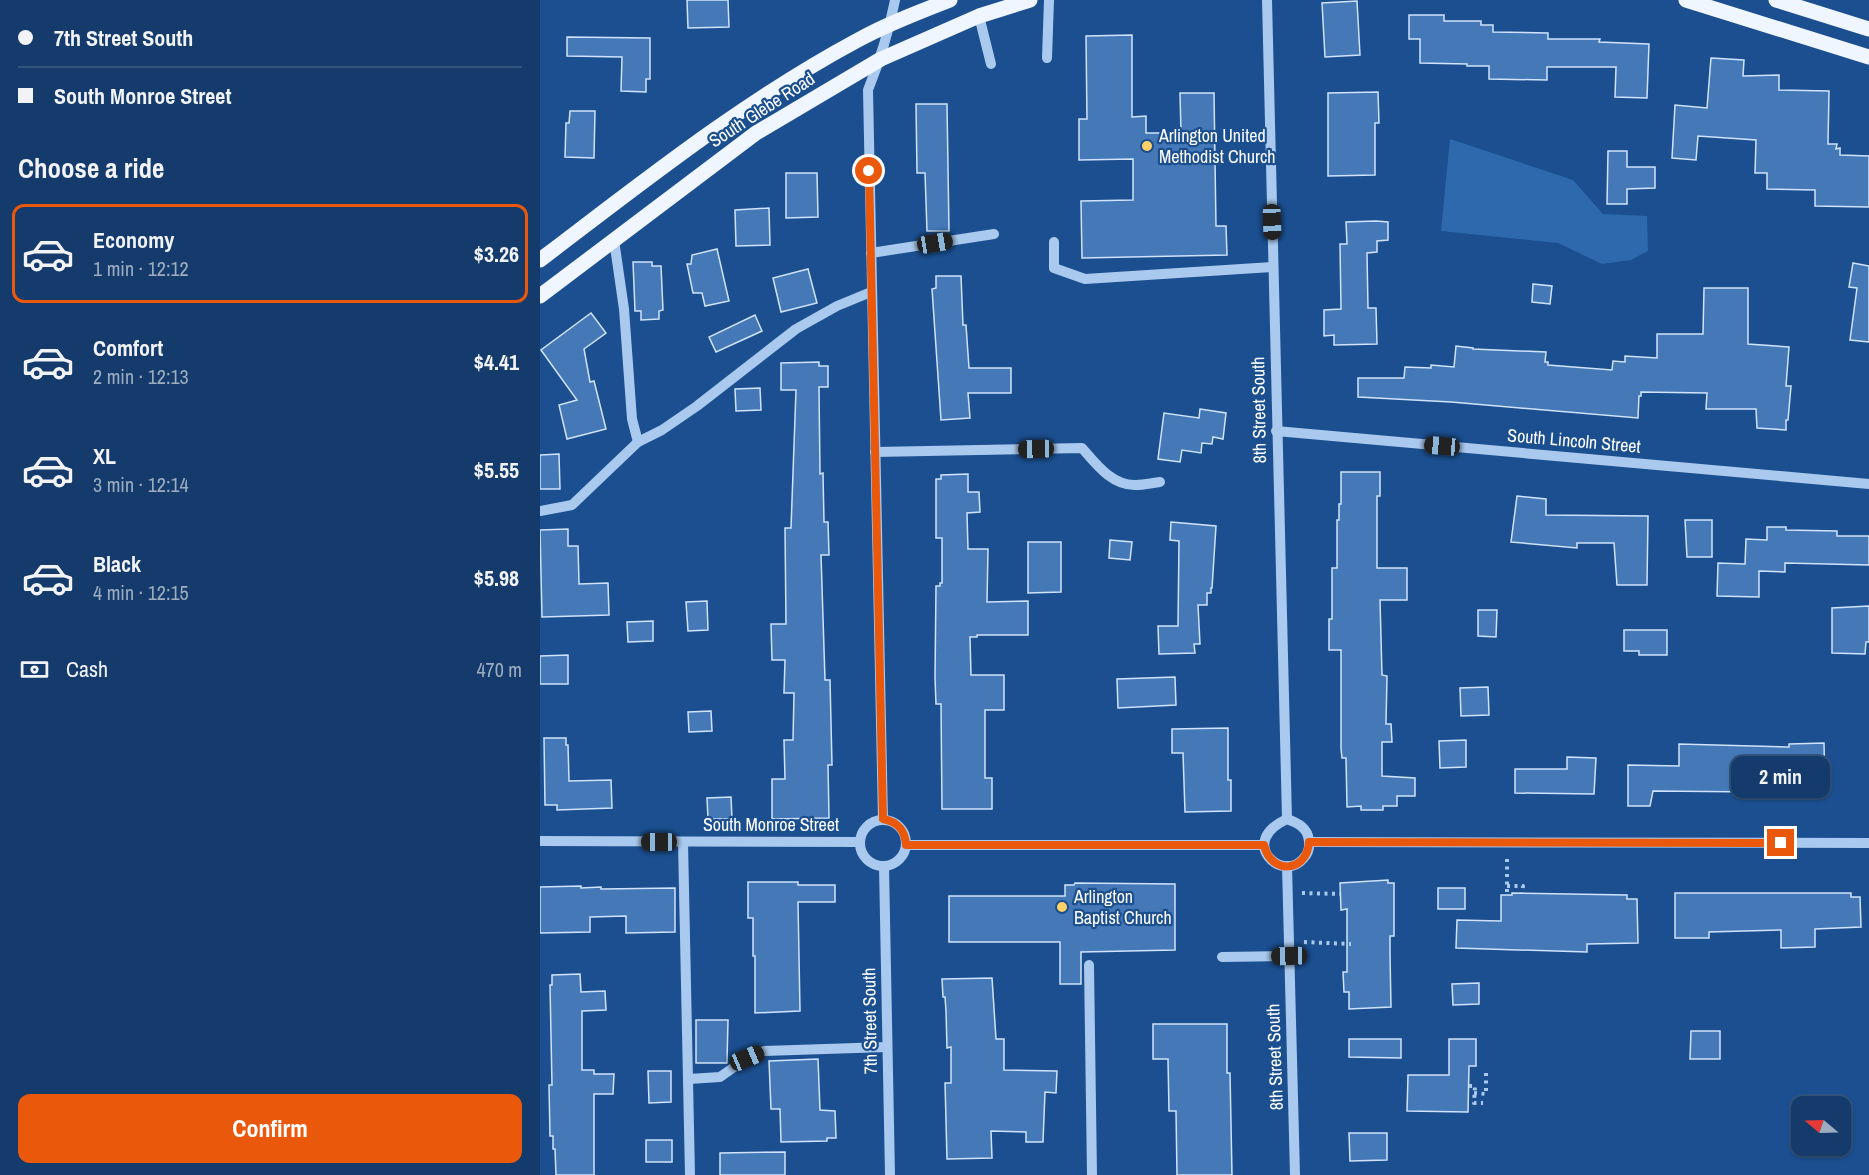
<!DOCTYPE html>
<meta charset="utf-8">
<style>
body{margin:0;font-family:"Archivo Narrow",sans-serif;background:#214673;color:#f1f3f6;height:100vh;display:flex;flex-direction:column;font-size:22px;white-space:nowrap}
*{box-sizing:border-box;margin:0}
p{font-size:20px;color:#9dadc1}
.icon{flex:none;width:33px;height:33px;fill:none;stroke:currentColor;stroke-width:2;stroke-linecap:round;stroke-linejoin:round}
.map{position:relative;flex:1;overflow:hidden}
.panel{display:flex;flex-direction:column;background:#143b6b;width:540px}
.panel>*{flex:none}
.hud{display:grid;align-content:center;height:132px;padding:0 18px;background:#143b6b}
.needle{width:39px;rotate:289deg}
.controls{position:absolute;left:1251px;top:1096px;display:grid;gap:12px}
.controls a{display:grid;place-items:center;width:60px;height:60px;border-radius:12px;background:#143b6b;box-shadow:0 2px 4px #0004,0 0 0 2px #33557e;font-size:30px}
.end{position:absolute;width:27px;height:27px;margin:-14px;border:8px solid #ea580c;background:#fff;box-shadow:0 0 0 3px #fff}
.from{border-radius:50%}
.bubble{position:absolute;height:42px;border-radius:12px;background:#143b6b;box-shadow:0 2px 4px #0004,0 0 0 2px #33557e;font-size:20px;font-weight:700;line-height:42px;text-align:center}
.car{position:absolute;width:18px;height:36px;margin:-18px -9px;border-radius:8px;box-shadow:0 0 4px 2px #0007;background:linear-gradient(#222 24%,#8ab4d8 0 40%,#222 0 76%,#8ab4d8 0 86%,#222 0)}
.hud b{display:flex;align-items:center;gap:21px;height:57px;font-size:22px}
.hud b+b{border-top:2px solid #33557e}
.hud i{width:15px;height:15px;background:#f1f3f6}
ul{padding:0;list-style:none}
li{display:flex;align-items:center;gap:18px;height:99px;margin:0 12px 9px;padding:0 6px;border:3px solid transparent;border-radius:12px}
li div{flex:1}
li b{display:block;font-size:22px}
li em{font-style:normal;font-weight:700}
li.current{border-color:#ea580c}
li>.icon{width:54px;height:54px;stroke-width:1.5}
h2{padding:0 18px;font-size:27px;line-height:72px}
.pay{display:flex;align-items:center;gap:15px;height:66px;padding:0 18px;font-size:22px}
.pay p{margin-inline-start:auto}
.button{display:flex;gap:12px;margin-top:auto;padding:12px 18px}
.button a{flex:1;height:69px;border-radius:12px;background:#ea580c;color:#fff;font-size:24px;font-weight:700;line-height:69px;text-align:center}
main{display:flex;flex:1;min-height:0}
.map>svg:first-child{display:block}
.green{fill:#2e69ad}
.building{fill:#4478b7;stroke:#cfe3fa;stroke-width:1.5}
.lines{fill:none;stroke-linecap:round;stroke-linejoin:round}
.path{stroke:#a9c9ee;stroke-width:4;stroke-dasharray:3 4.5;stroke-linecap:butt}
.minor{stroke:#a9c9ee;stroke-width:10}
.major{stroke:#f0f6ff;stroke-width:15}
.route{stroke:#ea580c;stroke-width:8}
.poi-dot{fill:#ffd166;stroke:#1b4f8f;stroke-width:2}
.labels{text-anchor:middle;stroke-width:4.5;stroke-linejoin:round;paint-order:stroke}
.street-label{font-size:18px;fill:#fff;stroke:#1b4f8f}
.poi-label{font-size:18px;fill:#fff;stroke:#1b4f8f;text-anchor:start}
</style>
<main>
<section class="panel">
<div class="hud">
<b><i class="from"></i>7th Street South</b>
<b><i></i>South Monroe Street</b>
</div>
<h2>Choose a ride</h2>
<ul>
<li class="current"><svg class="icon" aria-label="car" viewBox="0 0 24 24"><path d="M5 17H2v-5l4-1 3-4h7l3 4 3 1v5h-3M9 17h6M6 11h13"/><circle cx="7" cy="17" r="2"/><circle cx="17" cy="17" r="2"/></svg><div><b>Economy</b><p>1 min · 12:12</p></div><em>$3.26</em></li>
<li><svg class="icon" aria-label="car" viewBox="0 0 24 24"><path d="M5 17H2v-5l4-1 3-4h7l3 4 3 1v5h-3M9 17h6M6 11h13"/><circle cx="7" cy="17" r="2"/><circle cx="17" cy="17" r="2"/></svg><div><b>Comfort</b><p>2 min · 12:13</p></div><em>$4.41</em></li>
<li><svg class="icon" aria-label="car" viewBox="0 0 24 24"><path d="M5 17H2v-5l4-1 3-4h7l3 4 3 1v5h-3M9 17h6M6 11h13"/><circle cx="7" cy="17" r="2"/><circle cx="17" cy="17" r="2"/></svg><div><b>XL</b><p>3 min · 12:14</p></div><em>$5.55</em></li>
<li><svg class="icon" aria-label="car" viewBox="0 0 24 24"><path d="M5 17H2v-5l4-1 3-4h7l3 4 3 1v5h-3M9 17h6M6 11h13"/><circle cx="7" cy="17" r="2"/><circle cx="17" cy="17" r="2"/></svg><div><b>Black</b><p>4 min · 12:15</p></div><em>$5.98</em></li>
</ul>
<div class="pay"><svg class="icon" aria-label="cash" viewBox="0 0 24 24"><path d="M3 7h18v10H3z"/><circle cx="12" cy="12" r="2"/></svg>Cash<p>470 m</p></div>
<div class="button"><a>Confirm</a></div>
</section>
<div class="map">
<svg width="1329" height="1175" viewBox="0 0 1329 1175">
<rect width="100%" height="100%" fill="#1b4f8f"/>
<polygon class="green" points="910,139 1033,180 1063,214 1107,216 1108,251 1091,260 1062,264 1018,243 901,231"/>
<g class="building">
<polygon points="147,0 188,0 189,27 148,28"/>
<polygon points="817,1 820,55 785,57 782,3"/>
<polygon points="869,15 904,15 904,21 941,21 941,25 953,25 953,32 1008,33 1008,39 1060,39 1059,42 1109,44 1107,98 1075,97 1076,67 1007,67 1007,80 949,79 949,66 927,66 927,64 880,63 880,39 869,39"/>
<polygon points="592,35 592,117 606,116 606,133 641,133 640,93 674,93 676,226 686,226 687,255 542,258 541,201 593,200 593,159 539,160 539,119 547,119 546,36"/>
<polygon points="27,37 110,38 110,79 106,79 106,92 81,91 82,57 27,56"/>
<polygon points="1171,58 1204,60 1203,76 1239,75 1239,90 1289,91 1288,144 1297,144 1296,149 1300,148 1300,155 1329,156 1329,207 1275,206 1275,190 1227,189 1227,173 1215,173 1216,140 1158,136 1156,160 1132,158 1135,105 1167,108"/>
<polygon points="838,92 839,123 835,123 835,175 788,176 788,93"/>
<polygon points="376,104 407,104 409,231 387,231 385,173 377,173"/>
<polygon points="30,111 55,111 54,158 25,157 26,123 29,123"/>
<polygon points="1068,151 1087,151 1087,167 1115,167 1115,188 1087,189 1087,204 1067,204"/>
<polygon points="246,173 277,173 278,217 246,218"/>
<polygon points="229,208 230,245 196,246 195,210"/>
<polygon points="836,221 848,222 848,240 837,241 837,252 827,253 828,308 836,308 837,344 794,345 794,335 784,336 784,310 801,309 800,244 807,244 806,222"/>
<polygon points="177,249 189,301 165,306 162,293 153,293 147,264 151,264 152,255"/>
<polygon points="93,262 112,262 112,266 121,266 123,310 119,311 119,319 101,320 101,311 95,311"/>
<polygon points="1313,263 1329,266 1329,342 1310,340 1317,288 1309,287"/>
<polygon points="268,269 277,303 241,312 233,278"/>
<polygon points="396,276 421,276 423,325 426,325 429,368 471,368 471,393 428,393 430,418 401,420 392,289 396,288"/>
<polygon points="993,284 1012,286 1010,304 992,302"/>
<polygon points="1164,288 1208,288 1208,344 1249,347 1246,386 1251,386 1248,420 1246,420 1246,430 1217,428 1216,409 1166,409 1167,393 1101,392 1101,396 1099,396 1098,418 911,402 818,397 818,378 864,378 865,367 891,368 891,365 914,367 916,346 933,348 933,349 1006,352 1005,362 1008,362 1008,365 1072,370 1073,361 1085,362 1085,356 1117,358 1117,334 1163,334"/>
<polygon points="51,313 66,333 44,349 50,382 54,381 66,429 27,439 19,405 37,400 1,350"/>
<polygon points="215,315 222,331 176,352 169,337"/>
<polygon points="279,362 279,366 288,366 288,387 279,387 280,474 283,473 284,522 288,522 289,555 281,555 285,680 290,680 292,765 288,765 289,818 232,819 232,779 245,779 244,740 253,740 254,693 244,693 245,660 232,660 231,624 246,624 245,528 251,528 256,390 241,390 241,363"/>
<polygon points="220,388 221,410 196,411 195,389"/>
<polygon points="660,409 686,413 683,439 673,437 672,444 662,443 661,453 642,450 640,462 618,459 624,413 659,418"/>
<polygon points="19,454 20,489 0,489 0,455"/>
<polygon points="801,472 840,472 840,496 837,496 837,568 867,568 867,600 840,600 842,675 847,676 846,724 851,724 852,742 842,742 842,776 875,778 875,796 857,796 857,806 843,806 843,810 821,810 821,806 807,807 806,758 802,758 801,749 801,650 789,650 789,619 792,619 792,568 797,568 797,520 799,520 799,504 801,504"/>
<polygon points="428,474 428,492 439,492 440,512 427,513 428,549 448,549 447,602 488,601 488,635 437,635 437,637 430,637 431,675 464,675 464,710 445,710 445,778 452,778 452,809 402,809 401,704 396,704 395,678 396,586 400,586 400,583 402,583 402,538 396,538 396,479 401,479 401,475"/>
<polygon points="977,496 1006,499 1006,515 1108,516 1107,585 1077,585 1074,543 1037,543 1037,548 971,542"/>
<polygon points="1145,520 1172,520 1172,557 1147,557"/>
<polygon points="631,522 676,526 672,588 671,588 671,593 667,593 667,605 658,605 660,644 654,644 655,653 619,654 618,626 638,626 639,541 630,540"/>
<polygon points="1227,527 1246,527 1246,530 1297,531 1297,536 1329,536 1329,565 1245,563 1245,572 1219,571 1219,597 1177,596 1178,563 1205,564 1206,539 1227,540"/>
<polygon points="28,529 28,546 38,546 39,584 68,583 69,615 2,617 0,530"/>
<polygon points="570,540 592,542 590,560 569,558"/>
<polygon points="488,542 521,542 521,592 488,593"/>
<polygon points="167,601 168,630 148,631 146,602"/>
<polygon points="1329,606 1329,642 1326,642 1325,654 1292,653 1292,608"/>
<polygon points="938,610 957,610 956,637 938,636"/>
<polygon points="113,621 113,641 88,642 87,622"/>
<polygon points="1084,630 1127,630 1127,655 1099,655 1099,651 1084,651"/>
<polygon points="28,655 28,684 0,684 0,656"/>
<polygon points="635,677 636,705 578,708 577,679"/>
<polygon points="948,687 949,715 921,716 920,688"/>
<polygon points="171,711 172,731 149,732 148,712"/>
<polygon points="688,728 688,780 691,780 691,811 645,812 643,753 632,753 632,729"/>
<polygon points="4,738 26,738 26,745 28,745 29,781 71,780 72,808 17,810 17,805 5,805"/>
<polygon points="926,740 926,767 900,768 899,741"/>
<polygon points="1284,743 1285,787 1220,788 1220,792 1113,791 1110,806 1088,806 1088,765 1139,766 1139,744 1249,747 1249,744"/>
<polygon points="1027,757 1056,758 1054,794 975,793 975,769 1027,769"/>
<polygon points="191,797 192,819 168,819 167,798"/>
<polygon points="848,880 848,883 854,883 854,936 850,936 850,954 851,1007 809,1009 809,992 804,992 803,972 807,972 807,909 801,910 800,883"/>
<polygon points="208,882 258,882 258,885 295,885 295,902 258,902 260,1011 215,1013 215,956 213,956 213,918 208,918"/>
<polygon points="535,883 635,884 635,950 541,952 541,984 520,984 520,942 409,942 409,896 525,896 525,885 534,885"/>
<polygon points="41,886 41,888 61,887 61,889 135,888 135,932 86,933 86,916 50,917 50,932 0,933 0,887"/>
<rect x="898" y="888" width="27" height="21"/>
<polygon points="972,893 1087,895 1087,899 1097,899 1098,943 1047,944 1047,952 916,948 917,920 961,921 961,895 972,895"/>
<polygon points="1135,893 1311,893 1311,897 1320,897 1321,927 1275,929 1275,947 1241,948 1241,930 1169,932 1169,938 1135,938"/>
<polygon points="40,974 41,992 65,991 66,1010 42,1011 42,1070 54,1070 54,1074 74,1074 73,1094 54,1094 54,1175 16,1175 15,1149 13,1149 13,1136 10,1136 9,1085 12,1085 10,985 12,985 12,975"/>
<polygon points="452,978 456,1039 464,1039 464,1070 517,1071 516,1093 505,1092 503,1142 486,1142 486,1132 451,1131 452,1158 407,1159 405,1083 411,1083 411,1047 407,1048 406,1011 405,997 403,997 402,979"/>
<polygon points="939,983 939,1004 913,1005 912,984"/>
<polygon points="156,1020 188,1020 187,1063 156,1063"/>
<polygon points="613,1024 687,1024 687,1073 690,1073 692,1175 637,1175 636,1111 629,1111 628,1059 613,1059"/>
<polygon points="1151,1031 1180,1031 1180,1059 1150,1059"/>
<polygon points="809,1039 861,1039 861,1058 809,1057"/>
<polygon points="909,1039 936,1039 936,1066 929,1066 928,1112 867,1111 868,1075 909,1075"/>
<polygon points="278,1059 280,1110 295,1111 296,1138 287,1138 287,1141 241,1142 240,1109 231,1109 229,1061"/>
<polygon points="108,1071 131,1071 131,1102 109,1103"/>
<polygon points="809,1133 847,1133 847,1160 810,1161"/>
<rect x="106" y="1140" width="26" height="22"/>
<polygon points="245,1152 245,1175 180,1175 180,1153"/>
</g>
<g class="lines">
<g class="path">
<polyline points="967,886 983,886 982,893"/>
<polyline points="967,892 967,858"/>
<polyline points="762,893 800,894"/>
<polyline points="764,942 811,944"/>
<polyline points="929,1086 935,1086 934,1103 943,1103"/>
<polyline points="934,1093 946,1094 946,1070"/>
</g>
<g class="minor">
<polyline points="727,0 747,819"/>
<polyline points="439,16 451,64"/>
<polyline points="507,58 509,0"/>
<polyline points="74,240 84,309 92,419 98,442"/>
<polyline points="514,242 514,268 545,279 733,267"/>
<polyline points="331,253 454,234"/>
<polyline points="736,431 1329,484"/>
<path d="M335 452 542 448C556 464 572 486 596 485 603 485 612 483 620 482"/>
<polyline points="0,511 32,505 98,442 122,430 157,406 256,329 297,306 331,292"/>
<path d="M747 819C758 823 768 828 769 841 770 848 768 854 763 859 742 883 697 842 747 819Z"/>
<circle cx="343" cy="843" r="23"/>
<path d="M343 820 328 90C340 60 349 31 355 0"/>
<polyline points="0,841 319,842"/>
<polyline points="143,842 150,1175"/>
<polyline points="769,842 1329,843"/>
<polyline points="366,845 724,845"/>
<polyline points="344,866 350,1175"/>
<polyline points="747,866 755,1175"/>
<polyline points="682,957 749,956"/>
<polyline points="549,965 552,1175"/>
<polyline points="149,1079 180,1077 207,1058 224,1051 347,1047"/>
</g>
<g class="major">
<polyline points="1146,0 1329,57"/>
<polyline points="1236,0 1329,29"/>
<path d="M0 260C103 182 204 101 318 40 347 24 379 12 410 0"/>
<polyline points="0,296 216,133 341,59 439,16 490,0"/>
</g>
</g>
<g class="lines">
<path class="route" d="M329 171 343 819C358 822 365 830 366 845H724C731 875 767 873 769 842L1241 843"/>
</g>
<g class="poi-dot">
<circle cx="607" cy="146" r="6"/>
<circle cx="522" cy="907" r="6"/>
</g>
<g class="labels">
<g class="street-label">
<text transform="translate(222 110) rotate(-33)" y="6">South Glebe Road</text>
<text transform="translate(719 410) rotate(-91)" y="6">8th Street South</text>
<text transform="translate(1034 441) rotate(5)" y="6">South Lincoln Street</text>
<text x="231" y="831">South Monroe Street</text>
<text transform="translate(330 1021) rotate(-91)" y="6">7th Street South</text>
<text transform="translate(735 1057) rotate(-92)" y="6">8th Street South</text>
</g>
<g class="poi-label">
<text x="619" y="142">Arlington United<tspan x="619" dy="21">Methodist Church</tspan></text>
<text x="534" y="903">Arlington<tspan x="534" dy="21">Baptist Church</tspan></text>
</g>
</g>
</svg>
<div class="controls">
<a><svg class="needle" viewBox="-14 -14 28 28"><path d="M0-13l5 13h-10z" fill="#e53935"/><path d="M0 13l5-13h-10z" fill="#9dadc1"/></svg></a>
</div>
<i class="end from" style="left:329px;top:171px"></i>
<i class="end" style="left:1241px;top:843px"></i>
<div class="bubble" style="left:1191px;top:756px;width:99px">2 min</div>
<i class="car" style="left:732px;top:222px;rotate:178deg"></i>
<i class="car" style="left:395px;top:243px;rotate:81deg"></i>
<i class="car" style="left:902px;top:446px;rotate:275deg"></i>
<i class="car" style="left:496px;top:449px;rotate:269deg"></i>
<i class="car" style="left:119px;top:842px;rotate:270deg"></i>
<i class="car" style="left:749px;top:956px;rotate:269deg"></i>
<i class="car" style="left:207px;top:1058px;rotate:67deg"></i>
</div>
</main>
